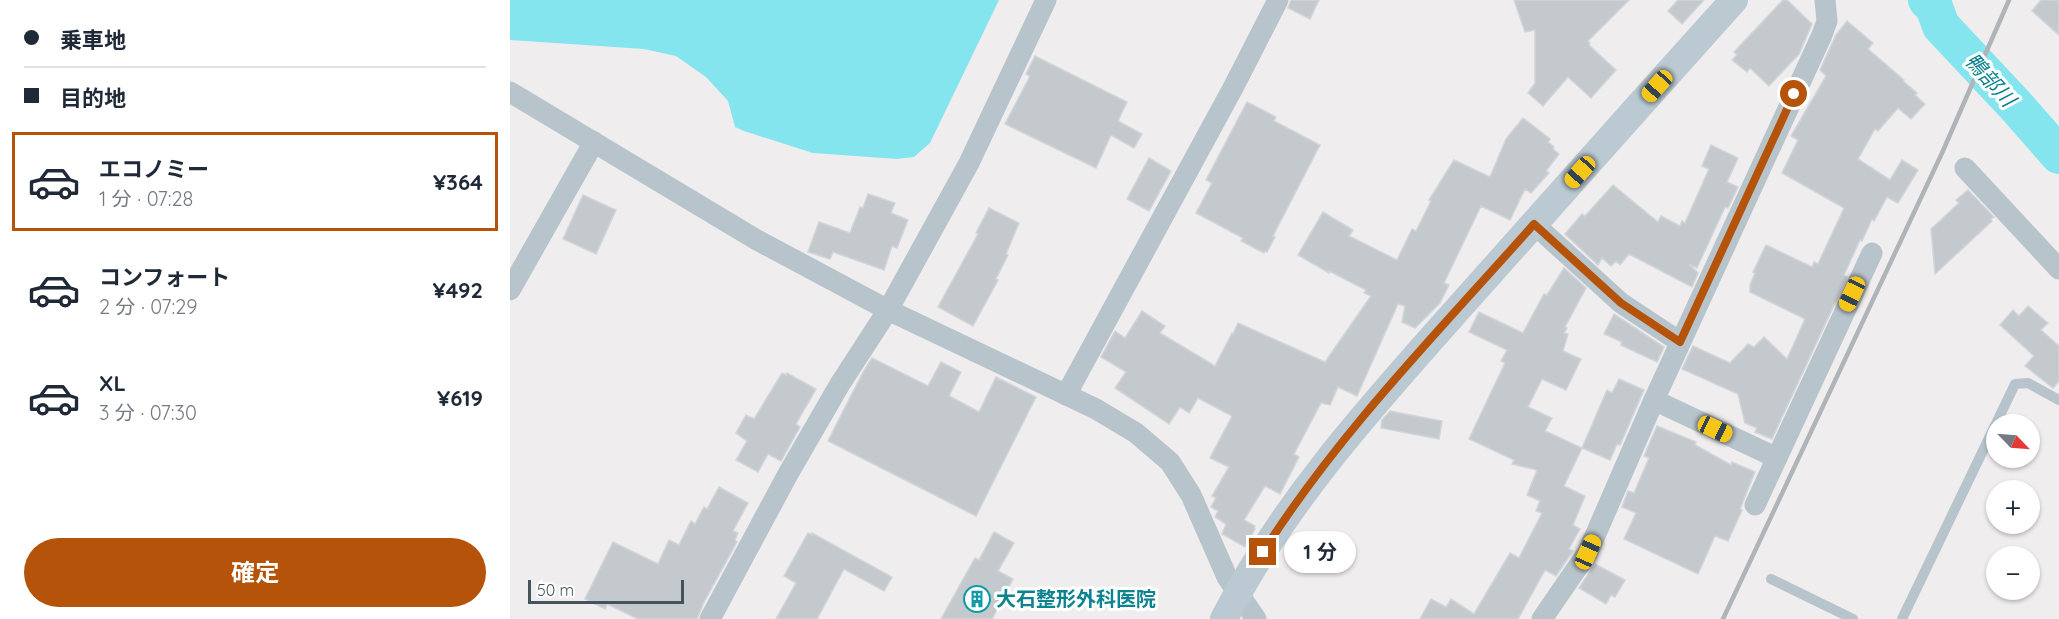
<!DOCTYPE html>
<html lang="ja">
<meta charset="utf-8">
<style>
body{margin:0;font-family:Quicksand,"Noto Sans JP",sans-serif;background:#f2f2f3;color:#1f2937;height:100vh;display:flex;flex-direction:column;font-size:22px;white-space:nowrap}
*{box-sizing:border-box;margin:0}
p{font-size:20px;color:#747a83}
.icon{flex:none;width:33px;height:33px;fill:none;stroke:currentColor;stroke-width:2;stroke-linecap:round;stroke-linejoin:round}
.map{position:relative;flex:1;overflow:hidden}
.side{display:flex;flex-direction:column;background:#fff;width:510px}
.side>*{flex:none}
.banner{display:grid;align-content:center;height:132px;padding:0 24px;background:#fff}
.needle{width:39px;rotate:115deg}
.fabs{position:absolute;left:1476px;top:414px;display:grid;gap:12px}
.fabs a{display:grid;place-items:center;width:54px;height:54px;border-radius:50%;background:#fff;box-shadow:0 2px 4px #0004;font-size:30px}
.scale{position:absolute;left:18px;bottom:15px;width:156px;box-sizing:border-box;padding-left:6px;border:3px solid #45545b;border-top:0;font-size:16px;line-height:21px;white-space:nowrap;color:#45545b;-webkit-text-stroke:4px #fff;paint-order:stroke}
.end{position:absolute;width:27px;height:27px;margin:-14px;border:8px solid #b45309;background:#fff;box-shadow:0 0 0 3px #fff}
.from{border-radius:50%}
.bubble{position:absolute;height:42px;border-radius:21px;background:#fff;box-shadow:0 2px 4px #0004;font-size:20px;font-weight:700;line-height:42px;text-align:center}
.car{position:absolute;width:18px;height:36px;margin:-18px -9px;border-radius:8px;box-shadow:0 0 4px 2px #0007;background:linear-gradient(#f5c518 24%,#345 0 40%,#f5c518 0 76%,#345 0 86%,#f5c518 0)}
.banner b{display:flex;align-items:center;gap:21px;height:57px;font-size:22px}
.banner b+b{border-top:2px solid #e0e1e3}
.banner i{width:15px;height:15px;background:#1f2937}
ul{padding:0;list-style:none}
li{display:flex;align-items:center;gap:18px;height:99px;margin:0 12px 9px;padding:0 12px;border:3px solid transparent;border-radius:0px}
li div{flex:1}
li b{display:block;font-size:22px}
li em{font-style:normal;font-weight:700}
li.current{border-color:#b45309}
li>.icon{width:54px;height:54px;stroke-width:1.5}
.button{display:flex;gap:12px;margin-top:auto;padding:12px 24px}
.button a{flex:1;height:69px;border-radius:36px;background:#b45309;color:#fff;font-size:24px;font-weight:700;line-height:69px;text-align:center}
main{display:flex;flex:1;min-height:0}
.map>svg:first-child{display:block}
.water{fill:#85e5ee}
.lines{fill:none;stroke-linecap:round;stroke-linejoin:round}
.river{stroke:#85e5ee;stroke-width:38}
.building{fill:#c4c9cd;stroke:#d1d5d9;stroke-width:1.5}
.lane{stroke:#b8c4cb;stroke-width:10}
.street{stroke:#b8c4cb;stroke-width:21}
.secondary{stroke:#bac9d2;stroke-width:28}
.rail{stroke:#afb4b8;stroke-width:4.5}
.route{stroke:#b45309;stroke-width:8}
.labels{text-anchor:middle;stroke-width:6;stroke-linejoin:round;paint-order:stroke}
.culture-label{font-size:20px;font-weight:bold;fill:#0d838f;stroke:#fff;text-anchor:start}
.water-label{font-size:21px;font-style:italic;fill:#0a828d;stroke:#fff}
</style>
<main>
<section class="side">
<div class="banner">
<b><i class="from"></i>乗車地</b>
<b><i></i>目的地</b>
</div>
<ul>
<li class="current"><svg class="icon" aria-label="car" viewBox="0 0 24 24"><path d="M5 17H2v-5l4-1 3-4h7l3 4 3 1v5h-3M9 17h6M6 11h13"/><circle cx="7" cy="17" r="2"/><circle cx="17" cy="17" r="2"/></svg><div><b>エコノミー</b><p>1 分 · 07:28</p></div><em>¥364</em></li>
<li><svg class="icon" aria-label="car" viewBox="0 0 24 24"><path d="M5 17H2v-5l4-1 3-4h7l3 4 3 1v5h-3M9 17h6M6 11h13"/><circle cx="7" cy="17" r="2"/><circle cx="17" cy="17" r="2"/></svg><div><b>コンフォート</b><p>2 分 · 07:29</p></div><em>¥492</em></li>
<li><svg class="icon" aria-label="car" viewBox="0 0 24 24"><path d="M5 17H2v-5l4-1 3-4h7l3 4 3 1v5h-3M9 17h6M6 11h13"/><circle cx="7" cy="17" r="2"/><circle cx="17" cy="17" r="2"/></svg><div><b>XL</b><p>3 分 · 07:30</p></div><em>¥619</em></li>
</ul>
<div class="button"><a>確定</a></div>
</section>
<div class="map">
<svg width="1549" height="619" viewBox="0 0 1549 619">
<rect width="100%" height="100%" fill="#f0edee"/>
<g class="water">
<polygon points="0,0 489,0 420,143 404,157 387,159 303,153 234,131 225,127 218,101 196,77 166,56 134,49 0,40"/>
<polygon points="1452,41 1464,53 1521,97 1549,132 1549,142 1545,144 1549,149 1549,170 1547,161 1535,148 1530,148 1488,96 1446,50"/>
</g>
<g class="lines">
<polyline class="river" points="1417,0 1424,7 1431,26 1506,106 1549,155"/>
</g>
<g class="building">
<polygon points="781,0 809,0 800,19 778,8"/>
<polygon points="1004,0 1119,0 1078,41 1080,43 1079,45 1106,70 1081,98 1058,77 1033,106 1018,93 1025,83 1025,30 1015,32"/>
<polygon points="1168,0 1194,0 1172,24 1158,11"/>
<polygon points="1273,0 1277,0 1302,24 1289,54 1259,86 1240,68 1237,72 1222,60 1227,55 1224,52"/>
<polygon points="1531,0 1549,0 1549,35 1522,11"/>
<polygon points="1337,21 1363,43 1358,49 1394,80 1393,81 1407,93 1405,95 1415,104 1401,119 1388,108 1368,131 1365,129 1348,159 1380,180 1392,160 1408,170 1388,203 1377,197 1364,221 1362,219 1352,241 1350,240 1334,275 1337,277 1262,439 1245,432 1247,428 1235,423 1228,394 1172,369 1183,346 1220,363 1238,344 1244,347 1254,337 1277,359 1295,319 1240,292 1240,285 1245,273 1243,272 1256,245 1302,267 1304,262 1308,264 1334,208 1272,173 1288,140 1281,136 1316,76 1310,70 1326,35"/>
<polygon points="525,56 617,102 608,121 632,134 624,148 601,135 586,168 495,124 520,76 516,74"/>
<polygon points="737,102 766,117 764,121 810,145 763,236 765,237 757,252 755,251 754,253 731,241 733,238 686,213 702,183 696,180"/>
<polygon points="1013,118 1040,139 1038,142 1044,147 1043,149 1049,154 1036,171 1039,173 1021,193 1015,189 1000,220 971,206 934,283 939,285 930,303 905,328 892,322 895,306 888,304 847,396 828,387 820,405 811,403 784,454 789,457 770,494 755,486 734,520 745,526 744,528 745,529 735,547 712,534 716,524 705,517 708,511 701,507 706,498 702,496 719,467 700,458 722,416 688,398 679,413 670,407 659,424 605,388 616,372 591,357 605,331 615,338 632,311 655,326 650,333 705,366 722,333 723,334 728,323 815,362 861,296 854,293 856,290 819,271 819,273 788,255 813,212 843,230 839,236 887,260 902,229 906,231 921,201 919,200 944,160 980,177 996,139"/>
<polygon points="1201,145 1228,158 1217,182 1228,187 1218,208 1215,207 1187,268 1179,264 1188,273 1182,287 1119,254 1110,265 1106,261 1101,266 1092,258 1088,265 1055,234 1072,214 1075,216 1103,185 1148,222 1151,216 1170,226 1172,221 1175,223 1199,169 1192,166"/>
<polygon points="639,158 661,171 639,211 617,199"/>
<polygon points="1458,190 1484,217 1481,219 1482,221 1425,274 1421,229 1449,203 1446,200"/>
<polygon points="358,194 385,203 381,213 398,220 387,248 382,246 374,270 323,252 320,259 298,252 309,222 340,233 350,207 353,208"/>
<polygon points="73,195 106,210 86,254 53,239"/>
<polygon points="479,208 509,223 496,254 498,255 486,279 488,280 463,326 428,307 468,234 466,233"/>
<polygon points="1054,268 1076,288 1055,327 1057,328 1054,333 1058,334 1053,351 1071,359 1056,390 1032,379 1018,407 1042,418 1035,431 1072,448 1054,486 1075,496 1063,525 1070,529 1059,549 1063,551 1046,576 1035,570 1008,619 910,619 921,599 936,607 941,599 964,614 1000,553 1009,558 1032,513 1026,511 1030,501 1017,495 1027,470 1002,464 1004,460 959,439 995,363 991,361 997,350 959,332 969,312 1013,333 1034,294 1037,295"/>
<polygon points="1518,306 1538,323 1531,330 1549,346 1549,381 1543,388 1515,366 1524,356 1490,325 1503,310 1509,316"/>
<polygon points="1104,314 1154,347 1147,362 1111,345 1112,342 1094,334"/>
<polygon points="362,358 418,386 431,362 451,372 439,396 469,412 486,377 526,397 466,516 318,441 353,372"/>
<polygon points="272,373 276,375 277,373 306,389 286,424 290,427 271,461 258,454 248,472 226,460 237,441 226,433 236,415 244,419"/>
<polygon points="1109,379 1134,390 1110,445 1107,444 1100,460 1072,448 1097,390 1102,393"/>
<polygon points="880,411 932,421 929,439 871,428 872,420"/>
<polygon points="1147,426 1186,442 1185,445 1221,465 1222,462 1245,472 1230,509 1232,510 1218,541 1205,536 1188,574 1114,539 1126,513 1112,507 1118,491 1124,493 1139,458 1134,456"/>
<polygon points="209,487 238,503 223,531 228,533 225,540 227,542 194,602 187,619 128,619 97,604 95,609 75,599 103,542 148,564 159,540 169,545 181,521 185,524 194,507 197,509"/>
<polygon points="484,532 504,543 488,571 503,579 482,619 431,619 465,558 469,560"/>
<polygon points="298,533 302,535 302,533 382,577 374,591 334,569 307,619 266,619 286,583 274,576"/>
<polygon points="1085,564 1115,580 1105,597 1101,595 1096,604 1069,588"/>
</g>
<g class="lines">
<g class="lane">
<polyline points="1261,579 1343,619"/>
<polyline points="1392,619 1505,384 1518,383 1549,400"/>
</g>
<g class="street">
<polyline points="0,92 247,240 378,310 586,409 626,433 660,462 681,495 717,577 746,619"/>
<polyline points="1455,168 1549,269"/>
<polyline points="1024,224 1111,303 1170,342"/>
<polyline points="0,290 84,142"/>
<polyline points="556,395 724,86 768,0"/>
<polyline points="1144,400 1267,458"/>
<polyline points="1245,505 1362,253"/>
<polyline points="200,619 278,474 330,384 378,310 459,163 536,0"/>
<polyline points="1032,619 1078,552 1144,400 1312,35 1317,21 1315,0"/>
</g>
<path class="secondary" d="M714 619C775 500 866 401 955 301 1044 201 1134 100 1224 0"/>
<polyline class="rail" points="1213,619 1432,153 1499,0"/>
</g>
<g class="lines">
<path class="route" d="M753 552C829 432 930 330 1024 224L1111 303 1170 342 1284 94"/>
</g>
<defs>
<symbol id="building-ring" viewBox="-11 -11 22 22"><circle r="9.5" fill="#fff" stroke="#0f9aa8" stroke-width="1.5"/><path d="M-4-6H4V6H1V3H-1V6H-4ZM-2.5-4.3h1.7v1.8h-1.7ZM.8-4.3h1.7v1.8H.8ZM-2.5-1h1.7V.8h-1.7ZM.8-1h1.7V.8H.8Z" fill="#0f9aa8"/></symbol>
</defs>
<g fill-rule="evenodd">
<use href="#building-ring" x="452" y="584" width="30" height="30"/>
</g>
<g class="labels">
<g class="culture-label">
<text x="486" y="606">大石整形外科医院</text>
</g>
<g class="water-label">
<text transform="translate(1480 80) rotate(48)" y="7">鴨部川</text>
</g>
</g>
</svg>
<div class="fabs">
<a><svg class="needle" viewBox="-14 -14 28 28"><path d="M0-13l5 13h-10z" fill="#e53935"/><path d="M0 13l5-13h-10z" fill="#747a83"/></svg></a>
<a>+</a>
<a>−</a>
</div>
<div class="scale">50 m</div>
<i class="end from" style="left:1284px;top:94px"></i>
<i class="end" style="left:753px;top:552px"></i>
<div class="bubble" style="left:774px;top:531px;width:72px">1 分</div>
<i class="car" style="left:1147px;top:86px;rotate:222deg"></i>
<i class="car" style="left:1070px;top:172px;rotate:222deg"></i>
<i class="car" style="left:1342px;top:294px;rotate:205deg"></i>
<i class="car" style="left:1205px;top:429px;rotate:115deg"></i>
<i class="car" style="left:1078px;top:552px;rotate:24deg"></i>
</div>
</main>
